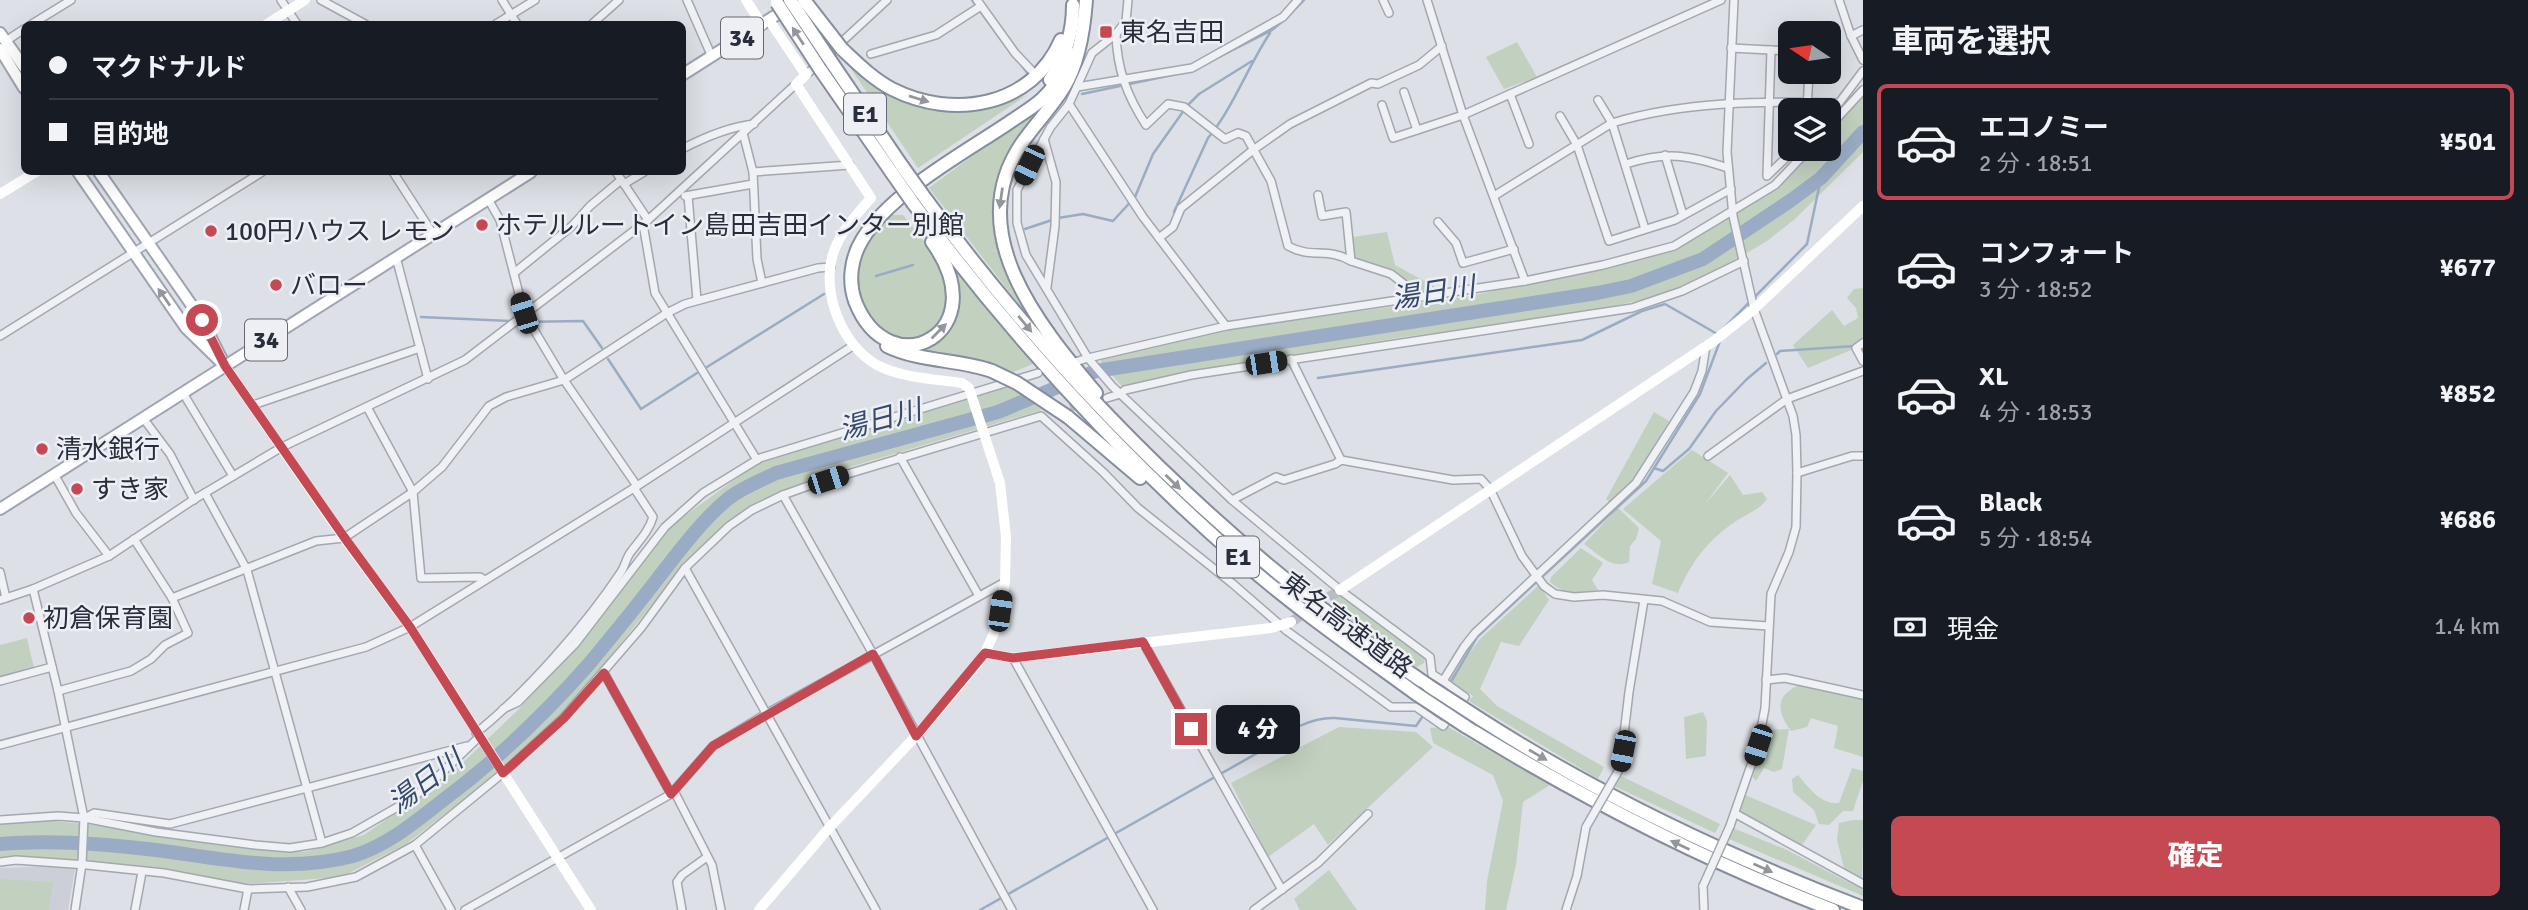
<!DOCTYPE html>
<html lang="ja">
<meta charset="utf-8">
<style>
body{margin:0;font-family:Signika,"Noto Sans JP",sans-serif;background:#242831;color:#f1f3f6;height:100vh;display:flex;flex-direction:column;font-size:26px;white-space:nowrap}
*{box-sizing:border-box;margin:0}
p{font-size:23px;color:#9ea1a6}
.icon{flex:none;width:38px;height:38px;fill:none;stroke:currentColor;stroke-width:2;stroke-linecap:round;stroke-linejoin:round}
.map{position:relative;flex:1;overflow:hidden}
.drawer{display:flex;flex-direction:column;background:#171b24;width:665px}
.drawer>*{flex:none}
.guide{position:absolute;left:21px;top:21px;width:665px;height:154px;border-radius:10px;box-shadow:0 7px 28px #0002;display:grid;align-content:center;height:154px;padding:0 28px;background:#171b24}
.needle{width:46px;rotate:283deg}
.controls{position:absolute;left:1778px;top:21px;display:grid;gap:14px}
.controls a{display:grid;place-items:center;width:63px;height:63px;border-radius:10px;background:#171b24;box-shadow:0 7px 28px #0002;font-size:35px}
.end{position:absolute;width:32px;height:32px;margin:-16px;border:9px solid #c54952;background:#fff;box-shadow:0 0 0 4px #fff}
.from{border-radius:50%}
.bubble{position:absolute;height:49px;border-radius:10px;background:#171b24;box-shadow:0 7px 28px #0002;font-size:23px;font-weight:800;line-height:49px;text-align:center}
.car{position:absolute;width:21px;height:42px;margin:-21px -10px;border-radius:9px;box-shadow:0 0 5px 2px #0007;background:linear-gradient(#222 24%,#8ab4d8 0 40%,#222 0 76%,#8ab4d8 0 86%,#222 0)}
.guide b{display:flex;align-items:center;gap:24px;height:66px;font-size:26px}
.guide b+b{border-top:2px solid #363941}
.guide i{width:18px;height:18px;background:#f1f3f6}
ul{padding:0;list-style:none}
li{display:flex;align-items:center;gap:21px;height:116px;margin:0 14px 10px;padding:0 14px;border:4px solid transparent;border-radius:10px}
li div{flex:1}
li b{display:block;font-size:26px}
li em{font-style:normal;font-weight:800}
li.current{border-color:#c54952}
li>.icon{width:63px;height:63px;stroke-width:1.5}
h2{padding:0 28px;font-size:32px;line-height:84px}
.pay{display:flex;align-items:center;gap:18px;height:77px;padding:0 28px;font-size:26px}
.pay p{margin-inline-start:auto}
.primary-button{display:flex;gap:14px;margin-top:auto;padding:14px 28px}
.primary-button a{flex:1;height:80px;border-radius:10px;background:#c54952;color:#fff;font-size:28px;font-weight:800;line-height:80px;text-align:center}
main{display:flex;flex:1;min-height:0}
.map>svg:first-child{display:block}
.built{fill:#cccfd8}
.green{fill:#c2d0bf}
.lines{fill:none;stroke-linecap:round;stroke-linejoin:round}
.stream{stroke:#9aacc5;stroke-width:2.5}
.river{stroke:#9aacc5;stroke-width:14}
.street-tunnel{stroke:#b9bcc4;stroke-width:7;stroke-dasharray:7 3.5;stroke-linecap:butt}
.secondary-tunnel{stroke:#b9bcc4;stroke-width:10;stroke-dasharray:10 5;stroke-linecap:butt}
.street-casing{stroke:#a3a7b0;stroke-width:10}
.primary-casing{stroke:#9ea4b1;stroke-width:14}
.highway-casing{stroke:#868d9c;stroke-width:16}
.street{stroke:#f0f1f5;stroke-width:7}
.secondary{stroke:#fff;stroke-width:10}
.primary{stroke:#fff;stroke-width:10}
.highway{stroke:#fff;stroke-width:12}
.street-bridge-casing{stroke:#a3a7b0;stroke-width:10;stroke-linecap:butt}
.highway-bridge-casing{stroke:#868d9c;stroke-width:16;stroke-linecap:butt}
.street-bridge{stroke:#f0f1f5;stroke-width:7}
.highway-bridge{stroke:#fff;stroke-width:12}
.oneway{fill:#94969e}
.route{stroke:#c54952;stroke-width:9}
.poi-dot{fill:#c54952;stroke:#edeff4;stroke-width:2.5}
.labels{text-anchor:middle;stroke-width:5;stroke-linejoin:round;paint-order:stroke}
.shield{fill:#edeff4;stroke:#636873;stroke-width:2}
.shield-label{font-size:24px;font-weight:bold;fill:#282e3c}
.poi-label{font-size:26px;fill:#282e3c;stroke:#edeff4;text-anchor:start}
.street-label{font-size:26px;fill:#282e3c;stroke:#edeff4}
.water-label{font-size:28px;font-style:italic;fill:#354a6d;stroke:#edeff4}
</style>
<main>
<div class="map">
<svg width="1863" height="910" viewBox="0 0 1863 910">
<rect width="100%" height="100%" fill="#dde0e6"/>
<polygon class="built" points="52,866 75,869 68,910 0,910 0,868"/>
<g class="green">
<polygon points="1517,42 1537,77 1504,89 1486,57"/>
<path d="M847 63C904 113 956 122 1027 95L918 168Z"/>
<polygon points="1863,96 1863,152 1795,219 1767,241 1682,291 1572,315 1404,337 1265,359 1125,390 1100,361 1117,351 1229,329 1471,296 1595,267 1696,235 1781,178 1811,149 1829,149 1829,131"/>
<path d="M1037 108 1040 113C1025 138 997 175 994 204 990 236 1013 282 1024 311L929 188Z"/>
<path d="M889 215H903C926 243 964 285 938 323 932 333 924 339 912 339 881 341 853 303 855 274 857 249 873 232 889 215Z"/>
<polygon points="1387,232 1395,265 1439,289 1420,293 1401,277 1354,261 1353,237"/>
<path d="M954 267 1033 364 1011 373 968 358 915 350C959 336 963 308 954 267Z"/>
<polygon points="1863,288 1863,342 1856,348 1808,368 1793,345 1832,310 1844,326 1858,318 1856,308 1847,298 1854,289"/>
<polygon points="1010,386 1042,410 833,472 747,508 689,559 566,711 493,777 406,844 341,877 247,884 58,858 0,859 0,825 41,820 148,830 305,852 364,835 450,775 519,709 595,624 672,525 759,462"/>
<polygon points="1654,412 1669,421 1633,483 1610,503 1606,499"/>
<path d="M1692 450 1728 473 1705 504 1730 475 1743 495 1762 492 1767 499C1759 510 1747 514 1736 521 1708 540 1691 562 1678 593L1652 584 1661 541 1623 509Z"/>
<path d="M1618 508 1639 528 1636 539 1630 546 1629 562C1612 570 1598 554 1584 544Z"/>
<path d="M1581 548 1603 563 1592 580 1598 590C1576 593 1568 597 1550 582L1551 577Z"/>
<polygon points="1539,585 1549,600 1519,646 1501,642 1480,689 1497,706 1604,767 1598,779 1469,701 1473,696 1448,681 1480,639"/>
<path d="M1341 594 1425 656 1424 663 1417 667C1397 655 1337 624 1332 602Z"/>
<polygon points="27,638 34,668 0,677 0,645"/>
<path d="M1802 684 1863 696V757L1834 748 1838 726 1811 718 1807 727 1791 731C1775 709 1776 694 1802 684Z"/>
<polygon points="1703,712 1707,721 1706,756 1686,759 1684,717"/>
<polygon points="1339,727 1416,732 1433,747 1328,845 1314,824 1268,857 1231,783"/>
<polygon points="1448,727 1550,785 1523,802 1516,865 1506,910 1485,910 1487,881 1503,801 1493,775 1433,743 1430,728"/>
<polygon points="1789,729 1782,769 1774,772 1764,768 1756,781 1750,773 1761,730"/>
<path d="M1852 768 1863 771V781L1853 811H1843L1829 825 1819 824 1814 810 1793 792 1792 779 1798 775C1809 788 1821 805 1839 803Z"/>
<polygon points="1619,775 1720,824 1715,833 1614,786"/>
<polygon points="1745,795 1816,825 1800,848 1739,814"/>
<polygon points="1853,820 1863,820 1862,879 1844,868 1837,840 1839,823"/>
<polygon points="1733,828 1787,850 1863,890 1863,896 1729,839"/>
<polygon points="1329,870 1357,910 1300,910 1294,899"/>
<polygon points="0,879 53,882 49,910 0,910"/>
</g>
<g class="lines">
<g class="stream">
<polyline points="972,0 1005,45"/>
<polyline points="1288,16 1304,0"/>
<polyline points="365,21 372,24"/>
<polyline points="1014,56 1029,75"/>
<polyline points="1213,60 1272,30 1283,21"/>
<polyline points="1082,94 1191,71"/>
<path d="M1174 212 1208 138C1233 108 1248 66 1270 33"/>
<polyline points="1058,218 1083,214 1113,221 1135,197 1153,154 1187,106 1199,94 1252,61"/>
<polyline points="1025,229 1052,220"/>
<polyline points="876,276 913,265"/>
<polyline points="421,317 512,321"/>
<polyline points="519,322 583,321 602,348"/>
<polyline points="1724,328 1807,244 1821,178"/>
<polyline points="1777,354 1780,351 1854,346"/>
<polyline points="608,359 641,409 697,373"/>
<polyline points="707,367 824,294"/>
<polyline points="1318,378 1582,340 1642,311 1665,304 1719,335"/>
<polyline points="1654,468 1663,471 1689,449 1716,411 1747,379 1766,363"/>
<polyline points="1452,680 1477,637 1646,481 1700,394 1720,341"/>
<path d="M980 910 1268 747C1285 731 1312 717 1335 718L1416 726 1423 716"/>
</g>
<path class="river" d="M0 844C54 839 110 844 164 851 228 860 288 873 353 856 387 846 415 822 442 801 497 760 544 715 589 664 613 635 636 607 659 577 680 550 702 520 729 498 743 487 760 481 776 473L998 412 1096 371 1597 293 1631 286 1703 259 1790 201 1821 178 1863 132"/>
<polyline class="street-tunnel" points="1070,408 1083,405"/>
<polyline class="secondary-tunnel" points="1291,622 1340,590"/>
<defs>
<g id="street">
<polyline points="281,0 297,24"/>
<polyline points="321,0 365,24"/>
<polyline points="502,0 517,24"/>
<polyline points="687,0 712,57"/>
<polyline points="977,0 1015,53 1032,71"/>
<polyline points="1383,0 1389,13"/>
<polyline points="1427,0 1463,115 1525,281"/>
<polyline points="1839,0 1851,36 1863,60"/>
<polyline points="32,24 71,0"/>
<polyline points="496,24 535,0"/>
<polyline points="592,24 619,0"/>
<path d="M1116 34C1117 69 1127 96 1146 125L1168 104 1184 107 1225 139 1238 133 1246 136 1271 181 1288 246C1311 259 1328 247 1351 261"/>
<polyline points="1851,36 1863,30"/>
<polyline points="6,41 24,29"/>
<polyline points="1731,48 1790,51"/>
<polyline points="1771,50 1767,176 1795,149"/>
<polyline points="871,54 936,35 981,6"/>
<polyline points="806,75 887,0"/>
<polyline points="1077,87 1192,68 1283,17 1298,0"/>
<polyline points="1404,92 1417,130"/>
<polyline points="1510,94 1529,144"/>
<polyline points="1598,100 1612,123 1645,229"/>
<polyline points="1069,104 1143,217 1226,326"/>
<polyline points="1382,105 1393,138 1463,115 1721,0"/>
<polyline points="1807,110 1809,72"/>
<polyline points="1560,116 1577,145 1609,241 1675,220 1731,189"/>
<polyline points="1829,127 1863,90"/>
<polyline points="743,133 753,172 757,259 762,283"/>
<polyline points="1044,139 1056,182 1055,226 1047,287"/>
<path d="M682 149C705 137 728 127 754 124"/>
<polyline points="1665,155 1683,215"/>
<path d="M1626 164C1666 151 1689 155 1728 168"/>
<polyline points="393,172 433,234"/>
<polyline points="616,172 648,220"/>
<polyline points="753,172 850,165"/>
<polyline points="624,184 644,172"/>
<polyline points="1318,195 1322,216 1346,212 1351,261 1391,274 1421,297"/>
<polyline points="685,196 753,184"/>
<polyline points="688,196 697,300"/>
<path d="M1494 196 1612 123C1685 101 1763 101 1839 103L1863 71"/>
<polyline points="488,199 500,220 524,313 564,380 637,486"/>
<polyline points="1438,222 1456,243 1463,263 1514,249"/>
<polyline points="643,224 655,293 757,460"/>
<polyline points="1159,238 1173,227 1181,208 1253,150 1290,124 1371,83 1378,84 1419,65 1442,46"/>
<polyline points="396,257 428,379"/>
<polyline points="514,273 572,226 590,206 621,180"/>
<polyline points="0,336 262,172"/>
<polyline points="1863,343 1856,348 1863,361"/>
<polyline points="1706,346 1702,371 1694,392 1636,483 1475,633 1464,647 1443,681 1432,674 1430,657 1340,590 1232,500 1112,386 1088,358 1226,326 1525,281 1603,265 1674,246 1775,185 1809,149"/>
<polyline points="1291,359 1341,460"/>
<polyline points="1075,362 1088,358 1026,255 1017,223 1017,190 1050,128 1069,104 1092,53 1116,34 1126,21 1128,0"/>
<polyline points="183,393 233,476"/>
<polyline points="1107,398 1120,394 1125,390 1191,375 1632,308 1682,291 1744,261"/>
<polyline points="253,405 420,348"/>
<polyline points="367,407 413,492 421,578 480,577 485,580"/>
<polyline points="143,418 170,454 194,500"/>
<polyline points="1708,456 1787,399 1863,371"/>
<polyline points="900,457 979,596"/>
<polyline points="1797,473 1852,456 1863,456"/>
<polyline points="54,474 76,513 109,556"/>
<polyline points="205,493 247,570 322,843"/>
<polyline points="783,495 873,654 1012,910"/>
<polyline points="1232,500 1276,477 1284,480 1335,464 1341,460 1453,480 1481,479 1490,489 1522,556 1544,586 1555,594 1574,597 1603,595 1662,601 1710,622 1768,626"/>
<polyline points="134,539 172,598"/>
<polyline points="685,568 876,910"/>
<polyline points="0,572 6,598"/>
<polyline points="33,589 58,691 84,818 82,864 75,910"/>
<polyline points="0,600 33,589 109,556 193,500 282,447 465,360 648,220 796,84"/>
<polyline points="1143,642 1282,890"/>
<polyline points="1013,658 1153,910"/>
<polyline points="604,673 671,794"/>
<polyline points="1766,680 1785,678 1863,695"/>
<polyline points="0,681 52,667"/>
<polyline points="1443,681 1465,697 1458,705"/>
<polyline points="58,691 131,671 151,659 165,645 188,633 172,598 316,541 344,538 413,492 442,467 489,406 506,397 564,380 667,313 685,304 818,268 831,267"/>
<polyline points="503,709 518,702 575,644 665,527 703,493 760,458 1038,373"/>
<path d="M476 733C526 693 586 625 621 572 625 566 626 559 630 553 639 541 649 531 653 517L634 488"/>
<polyline points="0,745 366,647 410,627 634,488 854,345"/>
<polyline points="1620,768 1629,692 1644,600"/>
<polyline points="674,791 712,865 721,910"/>
<polyline points="1736,814 1863,884"/>
<polyline points="85,818 94,813 170,824 467,746"/>
<polyline points="0,820 58,816 84,818 156,832 255,845 290,848 322,843 352,833 408,801 428,786 479,737"/>
<polyline points="1730,826 1758,745 1765,708 1771,594 1789,552 1796,527 1797,473 1796,435 1793,416 1754,309 1733,216 1727,152 1734,0"/>
<polyline points="415,845 451,910"/>
<polyline points="0,862 16,860 87,865 164,873 248,889 307,887 356,877 415,845 503,773 563,718 641,628 685,568 729,526 752,510 783,495 811,485 1041,416 1103,472 1138,508 1233,584 1287,631 1391,707 1416,707 1443,726 1451,715"/>
<polyline points="1703,886 1704,910"/>
<polyline points="288,887 301,910"/>
<polyline points="135,910 142,872"/>
<polyline points="244,910 248,889"/>
<polyline points="465,910 671,794 713,746 766,714 1005,582"/>
<polyline points="682,910 677,882 682,875 707,857"/>
<polyline points="1254,910 1318,863 1368,814"/>
<polyline points="1566,910 1577,876 1586,827"/>
</g>
<g id="primary">
<polyline points="0,33 24,67"/>
<polyline points="0,49 24,88"/>
<polyline points="682,75 789,7"/>
<polyline points="78,172 186,328 225,366"/>
<polyline points="99,172 202,320 221,358"/>
<polyline points="0,509 531,172"/>
</g>
<g id="highway">
<path d="M1086 0C1084 28 1079 63 1064 87 1052 107 1035 124 1022 143 961 232 1039 325 1096 393"/>
<path d="M842 49C858 64 873 79 892 89 953 120 1032 107 1061 40"/>
<polyline points="830,60 902,166"/>
<polyline points="820,69 892,173"/>
<path d="M1050 80C1065 58 1073 32 1073 5"/>
<path d="M922 194C1064 387 1230 552 1429 686"/>
<path d="M913 203C1010 334 1119 454 1242 561 1297 609 1356 650 1415 693"/>
<path d="M932 242C998 333 889 389 855 301 848 281 851 258 862 240 889 194 962 154 1007 124 1018 116 1031 109 1041 100 1056 86 1066 70 1076 53"/>
<path d="M887 346C920 362 958 359 992 371"/>
<polyline points="1068,417 1140,478"/>
<path d="M1480 719C1600 796 1729 857 1863 908"/>
<path d="M1465 726C1584 799 1702 860 1833 910"/>
</g>
</defs>
<use href="#street" class="street-casing"/>
<use href="#primary" class="primary-casing"/>
<use href="#highway" class="highway-casing"/>
<use href="#street" class="street"/>
<g class="secondary">
<polyline points="746,0 762,25"/>
<polyline points="267,24 305,0"/>
<polyline points="0,194 36,172"/>
<polyline points="225,366 344,538 410,627 591,910"/>
<polyline points="1340,590 1714,341 1754,309 1863,206"/>
<polyline points="985,653 1013,658 1271,628 1291,622"/>
<path d="M759 910 829 828 916 736 975 667 985 653 993 635 1000 611 1005 582 1006 537 1000 483 969 388 962 383C935 379 902 378 877 365 841 345 820 290 834 251 841 231 857 214 871 198L796 84 806 75 769 20"/>
</g>
<use href="#primary" class="primary"/>
<use href="#highway" class="highway"/>
<defs>
<g id="street-bridge">
<polyline points="1586,827 1620,768"/>
<polyline points="1703,886 1730,826"/>
</g>
<g id="highway-bridge">
<polyline points="790,0 830,60"/>
<polyline points="804,0 842,49"/>
<polyline points="777,3 820,69"/>
<polyline points="902,166 922,194"/>
<polyline points="892,173 913,203"/>
<polyline points="992,371 1017,383 1068,417"/>
<polyline points="1429,686 1480,719"/>
<polyline points="1415,693 1465,726"/>
</g>
</defs>
<use href="#street-bridge" class="street-bridge-casing"/>
<use href="#highway-bridge" class="highway-bridge-casing"/>
<use href="#street-bridge" class="street-bridge"/>
<use href="#highway-bridge" class="highway-bridge"/>
</g>
<defs><path id="oneway-solid" d="M-6-.8H1V-3.2L6.5 0L1 3.2V.8H-6Z" transform="scale(1.75)"/></defs>
<g class="oneway">
<use href="#oneway-solid" transform="translate(798 36) rotate(-123)"/>
<use href="#oneway-solid" transform="translate(919 99) rotate(17)"/>
<use href="#oneway-solid" transform="translate(1001 198) rotate(98)"/>
<use href="#oneway-solid" transform="translate(164 297) rotate(-125)"/>
<use href="#oneway-solid" transform="translate(1025 324) rotate(50)"/>
<use href="#oneway-solid" transform="translate(939 331) rotate(-45)"/>
<use href="#oneway-solid" transform="translate(1173 482) rotate(44)"/>
<use href="#oneway-solid" transform="translate(1538 755) rotate(30)"/>
<use href="#oneway-solid" transform="translate(1680 845) rotate(-155)"/>
<use href="#oneway-solid" transform="translate(1763 868) rotate(24)"/>
</g>
<g class="lines">
<polyline class="route" points="202,320 225,366 344,537 410,627 503,773 564,718 604,673 671,794 713,746 873,654 916,736 985,653 1013,658 1143,642 1191,729"/>
</g>
<g class="poi-dot">
<rect x="1099" y="25" width="14" height="14" rx="3.5"/>
<circle cx="482" cy="225" r="7"/>
<circle cx="211" cy="231" r="7"/>
<circle cx="276" cy="285" r="7"/>
<circle cx="42" cy="449" r="7"/>
<circle cx="77" cy="489" r="7"/>
<circle cx="29" cy="618" r="7"/>
</g>
<g class="labels">
<g class="shield">
<rect x="721" y="17.5" width="42" height="41" rx="5"/>
<rect x="844" y="93.5" width="42" height="41" rx="5"/>
<rect x="245" y="319.5" width="42" height="41" rx="5"/>
<rect x="1217" y="536.5" width="42" height="41" rx="5"/>
</g>
<g class="shield-label">
<text x="742" y="46">34</text>
<text x="865" y="122">E1</text>
<text x="266" y="348">34</text>
<text x="1238" y="565">E1</text>
</g>
<g class="poi-label">
<text x="1120" y="41">東名吉田</text>
<text x="496" y="234">ホテルルートイン島田吉田インター別館</text>
<text x="225" y="240">100円ハウス レモン</text>
<text x="290" y="294">バロー</text>
<text x="56" y="458">清水銀行</text>
<text x="91" y="498">すき家</text>
<text x="43" y="627">初倉保育園</text>
</g>
<g class="street-label">
<text transform="translate(1347 625) rotate(37)" y="9">東名高速道路</text>
</g>
<g class="water-label">
<text transform="translate(1433 292) rotate(-9)" y="10">湯日川</text>
<text transform="translate(880 419) rotate(-15)" y="10">湯日川</text>
<text transform="translate(425 781) rotate(-37)" y="10">湯日川</text>
</g>
</g>
</svg>
<div class="controls">
<a><svg class="needle" viewBox="-14 -14 28 28"><path d="M0-13l5 13h-10z" fill="#e53935"/><path d="M0 13l5-13h-10z" fill="#9ea1a6"/></svg></a>
<a><svg class="icon" aria-label="layers" viewBox="0 0 24 24"><path d="M12 4l9 5-9 5-9-5zM3 14l9 5 9-5"/></svg></a>
</div>
<i class="end from" style="left:202px;top:320px"></i>
<i class="end" style="left:1191px;top:729px"></i>
<div class="bubble" style="left:1216px;top:705px;width:84px">4 分</div>
<i class="car" style="left:1029px;top:165px;rotate:205deg"></i>
<i class="car" style="left:524px;top:313px;rotate:342deg"></i>
<i class="car" style="left:1266px;top:363px;rotate:81deg"></i>
<i class="car" style="left:828px;top:480px;rotate:72deg"></i>
<i class="car" style="left:1000px;top:611px;rotate:8deg"></i>
<i class="car" style="left:1758px;top:745px;rotate:198deg"></i>
<i class="car" style="left:1623px;top:751px;rotate:191deg"></i>
<div class="guide">
<b><i class="from"></i>マクドナルド</b>
<b><i></i>目的地</b>
</div>
</div>
<section class="drawer">
<h2>車両を選択</h2>
<ul>
<li class="current"><svg class="icon" aria-label="car" viewBox="0 0 24 24"><path d="M5 17H2v-5l4-1 3-4h7l3 4 3 1v5h-3M9 17h6M6 11h13"/><circle cx="7" cy="17" r="2"/><circle cx="17" cy="17" r="2"/></svg><div><b>エコノミー</b><p>2 分 · 18:51</p></div><em>¥501</em></li>
<li><svg class="icon" aria-label="car" viewBox="0 0 24 24"><path d="M5 17H2v-5l4-1 3-4h7l3 4 3 1v5h-3M9 17h6M6 11h13"/><circle cx="7" cy="17" r="2"/><circle cx="17" cy="17" r="2"/></svg><div><b>コンフォート</b><p>3 分 · 18:52</p></div><em>¥677</em></li>
<li><svg class="icon" aria-label="car" viewBox="0 0 24 24"><path d="M5 17H2v-5l4-1 3-4h7l3 4 3 1v5h-3M9 17h6M6 11h13"/><circle cx="7" cy="17" r="2"/><circle cx="17" cy="17" r="2"/></svg><div><b>XL</b><p>4 分 · 18:53</p></div><em>¥852</em></li>
<li><svg class="icon" aria-label="car" viewBox="0 0 24 24"><path d="M5 17H2v-5l4-1 3-4h7l3 4 3 1v5h-3M9 17h6M6 11h13"/><circle cx="7" cy="17" r="2"/><circle cx="17" cy="17" r="2"/></svg><div><b>Black</b><p>5 分 · 18:54</p></div><em>¥686</em></li>
</ul>
<div class="pay"><svg class="icon" aria-label="cash" viewBox="0 0 24 24"><path d="M3 7h18v10H3z"/><circle cx="12" cy="12" r="2"/></svg>現金<p>1.4 km</p></div>
<div class="primary-button"><a>確定</a></div>
</section>
</main>
